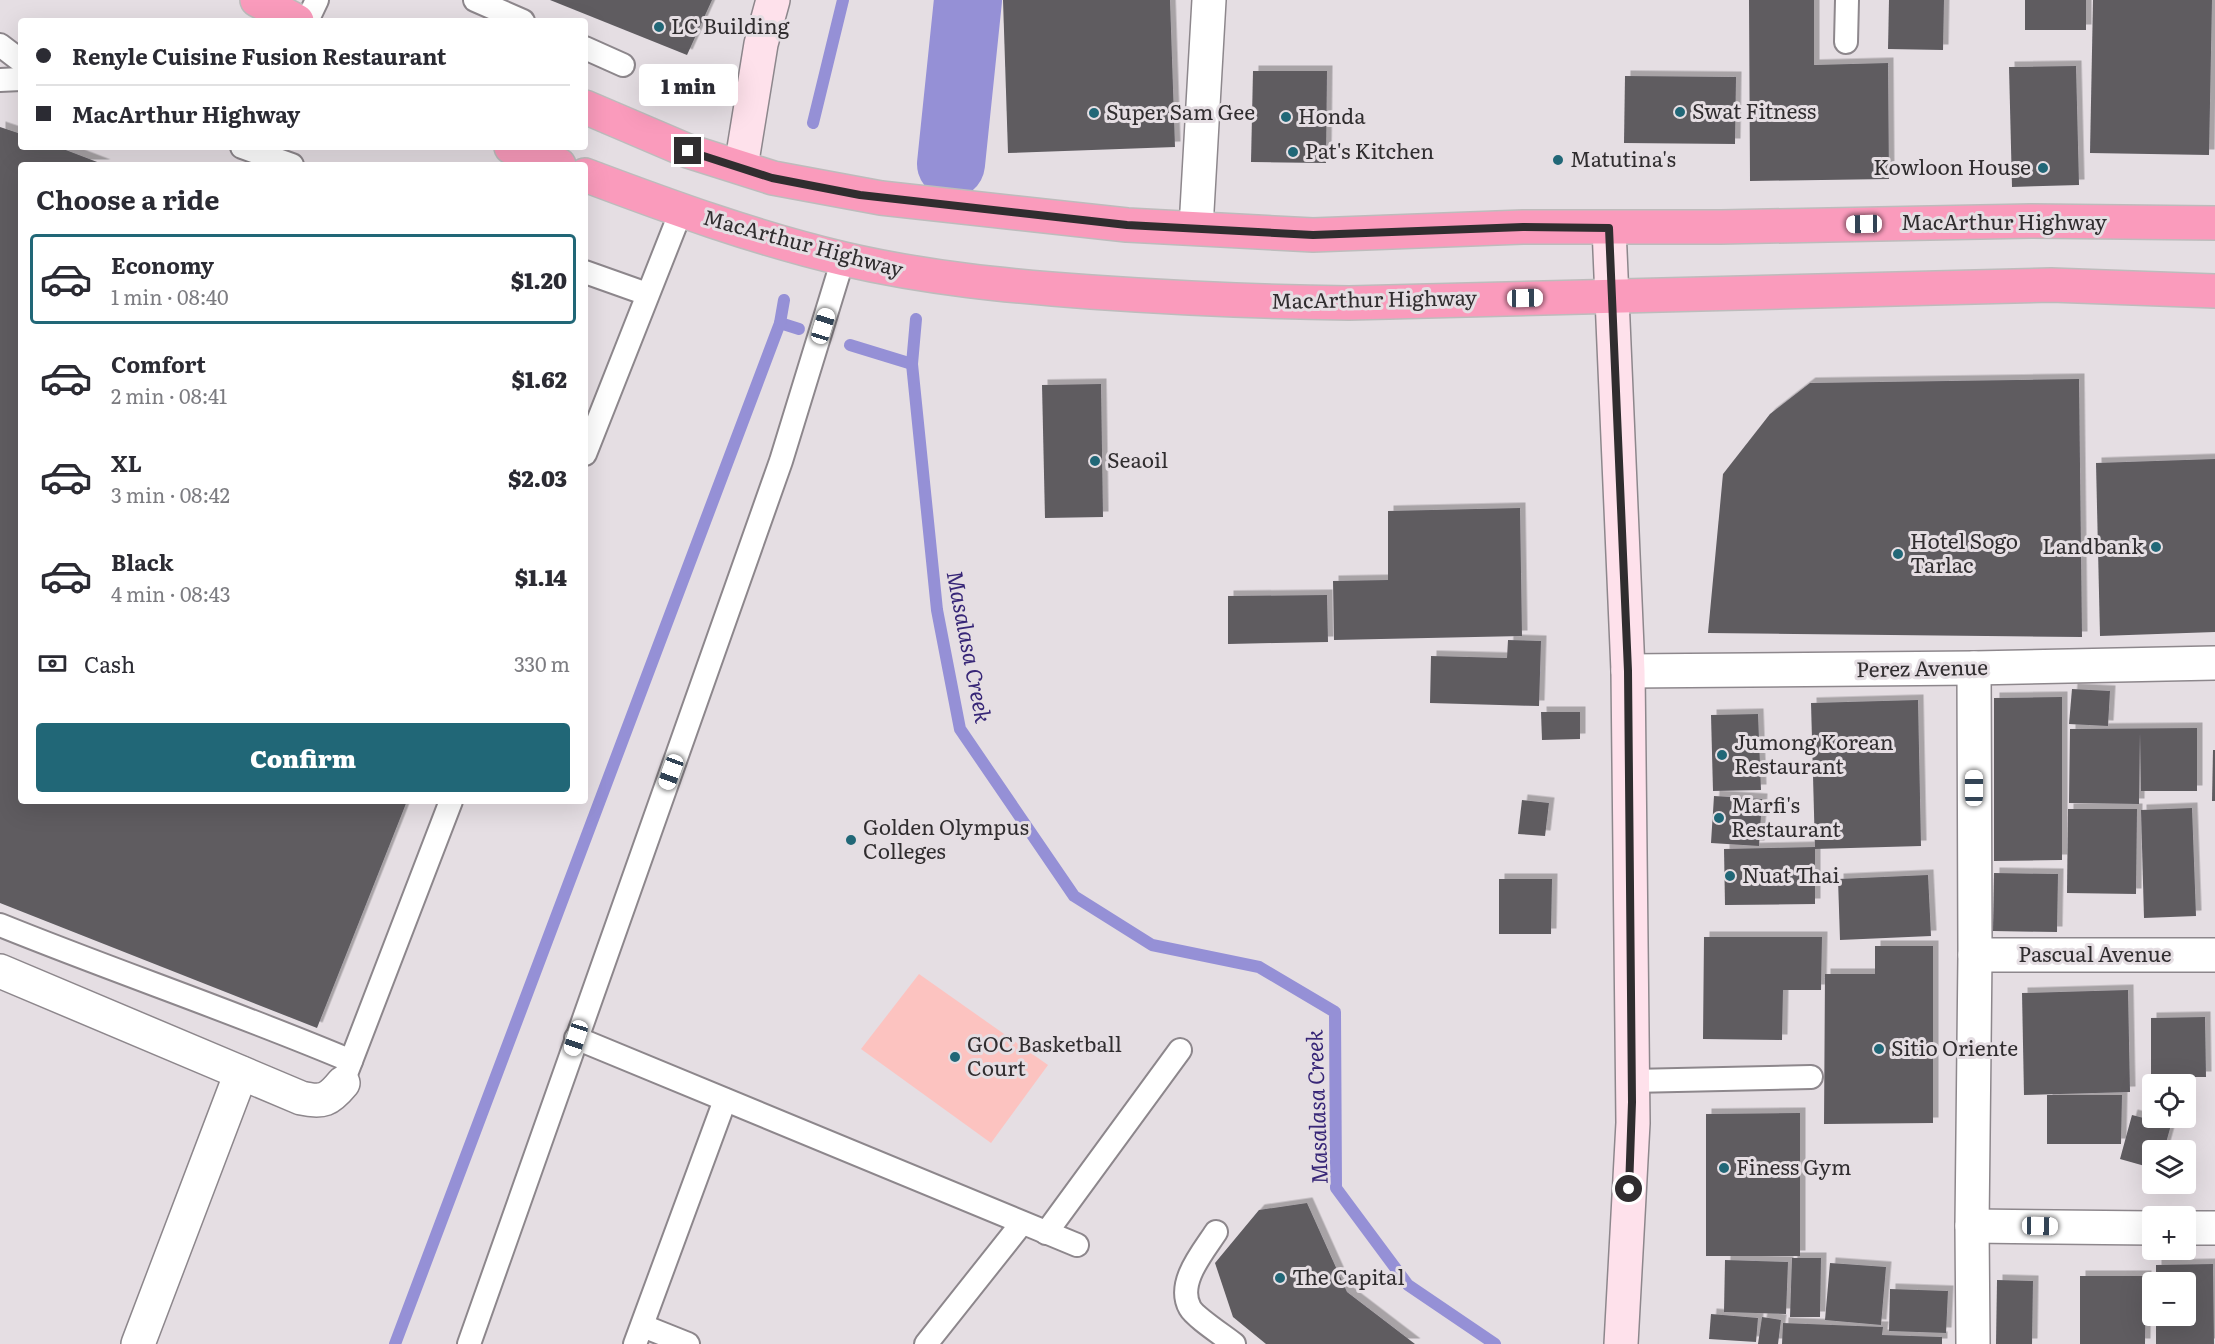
<!DOCTYPE html>
<meta charset="utf-8">
<style>
body{margin:0;font-family:Literata,serif;background:#f7f7f7;color:#2b2b33;height:100vh;display:flex;flex-direction:column;font-size:22px;white-space:nowrap}
*{box-sizing:border-box;margin:0}
p{font-size:20px;color:#7c7c81}
.icon{flex:none;width:33px;height:33px;fill:none;stroke:currentColor;stroke-width:2;stroke-linecap:round;stroke-linejoin:round}
.map{position:relative;flex:1;overflow:hidden}
.drawer{position:absolute;left:18px;top:162px;width:570px;height:642px;display:flex;flex-direction:column;background:#fff;border-radius:6px;box-shadow:0 6px 24px #0002}
.drawer>*{flex:none}
.guide{position:absolute;left:18px;top:18px;width:570px;height:132px;border-radius:6px;box-shadow:0 6px 24px #0002;display:grid;align-content:center;height:132px;padding:0 18px;background:#fff}
.tools{position:absolute;left:2142px;top:1074px;display:grid;gap:12px}
.tools a{display:grid;place-items:center;width:54px;height:54px;border-radius:6px;background:#fff;box-shadow:0 6px 24px #0002;font-size:30px}
.end{position:absolute;width:27px;height:27px;margin:-14px;border:8px solid #302d2f;background:#fff;box-shadow:0 0 0 3px #fff}
.from{border-radius:50%}
.bubble{position:absolute;height:42px;border-radius:6px;background:#fff;box-shadow:0 6px 24px #0002;font-size:20px;font-weight:800;line-height:42px;text-align:center}
.car{position:absolute;width:18px;height:36px;margin:-18px -9px;border-radius:8px;box-shadow:0 0 4px 2px #0007;background:linear-gradient(#fff 24%,#345 0 40%,#fff 0 76%,#345 0 86%,#fff 0)}
.guide b{display:flex;align-items:center;gap:21px;height:57px;font-size:22px}
.guide b+b{border-top:2px solid #e1e1e2}
.guide i{width:15px;height:15px;background:#2b2b33}
ul{padding:0;list-style:none}
li{display:flex;align-items:center;gap:18px;height:90px;margin:0 12px 9px;padding:0 6px;border:3px solid transparent;border-radius:6px}
li div{flex:1}
li b{display:block;font-size:22px}
li em{font-style:normal;font-weight:800}
li.selected{border-color:#216777}
li>.icon{width:54px;height:54px;stroke-width:1.5}
h2{padding:0 18px;font-size:27px;line-height:72px}
.pay{display:flex;align-items:center;gap:15px;height:66px;padding:0 18px;font-size:22px}
.pay p{margin-inline-start:auto}
.button{display:flex;gap:12px;margin-top:auto;padding:12px 18px}
.button a{flex:1;height:69px;border-radius:6px;background:#216777;color:#fff;font-size:24px;font-weight:800;line-height:69px;text-align:center}
.map>svg:first-child{display:block}
.green{fill:#fcc3c0}
.lines{fill:none;stroke-linecap:round;stroke-linejoin:round}
.stream{stroke:#9590d6;stroke-width:12}
.river{stroke:#9590d6;stroke-width:68}
.building{fill:#5f5c61;filter:url(#shadow)}
.lane-casing{stroke:#8d878c;stroke-width:26}
.street-casing{stroke:#8d878c;stroke-width:36}
.secondary-casing{stroke:#8d878c;stroke-width:36}
.highway-casing{stroke:#bdbcbc;stroke-width:36}
.lane{stroke:#fff;stroke-width:22}
.street{stroke:#fff;stroke-width:33}
.secondary{stroke:#fee1eb;stroke-width:33}
.highway{stroke:#fa9bbc;stroke-width:33}
.route{stroke:#302d2f;stroke-width:8}
.poi-dot{fill:#216777;stroke:#e5dee3;stroke-width:2}
.labels{text-anchor:middle;stroke-width:6;stroke-linejoin:round;paint-order:stroke}
.poi-label{font-size:21px;fill:#302d2f;stroke:#e5dee3;text-anchor:start}
.street-label{font-size:21px;fill:#302d2f;stroke:#e5dee3}
.water-label{font-size:22px;font-style:italic;fill:#372677;stroke:#e5dee3}
</style>
<div class="map">
<svg width="2215" height="1344" viewBox="0 0 2215 1344">
<defs>
<filter id="shadow"><feDropShadow dx="5.5" dy="-5.5" stdDeviation="0" flood-color="#0004"/></filter>
</defs>
<rect width="100%" height="100%" fill="#e5dee3"/>
<polygon class="green" points="919,974 1048,1065 991,1143 861,1049"/>
<g class="lines">
<g class="stream">
<polyline points="813,123 843,0"/>
<polyline points="916,319 912,364 937,610 960,729 1074,896 1152,945 1259,967 1335,1012 1336,1188 1408,1285 1495,1344"/>
<polyline points="780,323 799,329"/>
<polyline points="850,345 912,364"/>
<polyline points="395,1344 780,323 784,300"/>
</g>
<polyline class="river" points="951,164 968,0"/>
</g>
<g class="building">
<polygon points="550,0 712,0 687,55"/>
<polygon points="1003,0 1170,0 1175,147 1008,153"/>
<polygon points="1749,0 1814,0 1814,65 1888,63 1889,179 1750,181"/>
<polygon points="1889,0 1944,0 1943,50 1888,49"/>
<rect x="2025" y="0" width="61" height="30"/>
<polygon points="2093,0 2212,0 2209,155 2090,153"/>
<polygon points="2076,66 2079,185 2012,187 2009,67"/>
<polygon points="1253,71 1327,71 1326,163 1251,162"/>
<polygon points="1625,76 1736,77 1735,144 1624,143"/>
<polygon points="0,127 21,134 21,147 58,147 105,165 21,165 21,801 407,801 317,1028 0,903"/>
<polygon points="2079,379 2082,637 1708,633 1723,474 1770,414 1810,383"/>
<polygon points="1101,384 1103,517 1045,518 1042,385"/>
<polygon points="2215,459 2215,632 2100,636 2096,463"/>
<polygon points="1520,508 1522,636 1334,640 1333,581 1388,580 1388,511"/>
<polygon points="1327,595 1328,642 1228,644 1228,596"/>
<polygon points="1508,640 1541,641 1539,706 1430,703 1431,656 1507,658"/>
<polygon points="2072,689 2110,691 2108,726 2069,724"/>
<polygon points="2062,697 2062,860 1994,861 1994,698"/>
<polygon points="1918,700 1921,846 1815,849 1811,703"/>
<polygon points="1541,712 1580,712 1580,739 1542,740"/>
<polygon points="1758,714 1761,790 1713,791 1711,715"/>
<polygon points="2197,728 2197,791 2141,791 2140,733 2139,804 2069,803 2070,729"/>
<polygon points="2213,750 2215,750 2215,801 2212,801"/>
<polygon points="1714,796 1762,799 1759,846 1711,843"/>
<polygon points="1522,800 1549,803 1545,836 1518,834"/>
<polygon points="2192,808 2196,916 2144,918 2141,810"/>
<polygon points="2068,809 2137,809 2136,894 2067,893"/>
<polygon points="1815,847 1815,904 1725,905 1724,849"/>
<polygon points="1994,873 2058,874 2057,932 1993,931"/>
<polygon points="1928,875 1931,936 1840,940 1838,879"/>
<polygon points="1499,879 1552,879 1551,934 1499,934"/>
<polygon points="1704,937 1822,937 1821,990 1783,990 1782,1040 1703,1039"/>
<polygon points="1875,946 1933,946 1933,1123 1824,1124 1825,974 1875,974"/>
<polygon points="2128,990 2130,1092 2024,1095 2022,993"/>
<polygon points="2205,1017 2206,1077 2151,1077 2151,1018"/>
<polygon points="2047,1095 2122,1095 2121,1144 2047,1144"/>
<polygon points="1800,1113 1800,1256 1706,1256 1706,1114"/>
<polygon points="2132,1115 2171,1125 2164,1150 2152,1150 2152,1168 2120,1159"/>
<polygon points="1307,1203 1347,1292 1415,1344 1266,1344 1233,1317 1215,1263 1259,1210"/>
<polygon points="1792,1258 1821,1258 1820,1317 1790,1317"/>
<polygon points="1725,1260 1788,1262 1786,1314 1724,1312"/>
<polygon points="1830,1263 1886,1267 1881,1325 1825,1320"/>
<polygon points="2213,1264 2214,1344 2156,1344 2156,1316 2186,1316 2186,1282 2156,1282 2156,1265"/>
<polygon points="2080,1276 2146,1276 2145,1344 2080,1344"/>
<polygon points="1997,1280 2033,1281 2032,1344 1996,1344"/>
<polygon points="1890,1289 1948,1291 1946,1333 1889,1331"/>
<polygon points="1711,1314 1758,1318 1756,1342 1709,1339"/>
<polygon points="1762,1317 1781,1320 1778,1344 1758,1344"/>
<polygon points="1783,1323 1883,1327 1882,1335 1942,1337 1942,1344 1782,1344"/>
</g>
<g class="lines">
<defs>
<g id="lane">
<polyline points="475,0 523,21"/>
<polyline points="307,21 317,0"/>
<polyline points="1846,42 1847,0"/>
<polyline points="0,45 21,61"/>
<polyline points="585,48 623,65"/>
<polyline points="0,80 21,79"/>
<polyline points="242,147 292,165"/>
<polyline points="585,272 647,294"/>
<polyline points="585,454 681,211"/>
<path d="M0 925C116 972 235 1012 351 1061"/>
<polyline points="576,1038 1077,1245"/>
<polyline points="346,1074 451,801"/>
<polyline points="1632,1081 1811,1077"/>
<path d="M1216 1232C1203 1252 1176 1283 1190 1308 1195 1317 1224 1336 1234 1344"/>
<polyline points="1046,1233 1180,1050"/>
<polyline points="643,1326 688,1344"/>
<polyline points="469,1344 781,461 843,259"/>
<polyline points="635,1344 725,1100"/>
<polyline points="926,1344 1022,1223"/>
</g>
<g id="street">
<polyline points="1196,228 1209,0"/>
<polyline points="1628,671 1974,668 2215,663"/>
<polyline points="1975,955 2215,955"/>
<path d="M0 971 301 1098C323 1103 329 1100 343 1083"/>
<polyline points="1972,1226 2152,1228"/>
<polyline points="2186,1228 2215,1228"/>
<polyline points="138,1344 241,1073"/>
<polyline points="1973,1344 1972,1226 1975,955 1974,668"/>
</g>
<g id="secondary">
<polyline points="741,167 761,44 773,0"/>
<polyline points="1609,228 1628,671 1633,1123 1621,1344"/>
</g>
<g id="highway">
<polyline points="257,0 297,21"/>
<polyline points="585,107 688,151 773,178 881,198 1127,225 1313,235 1523,227 1721,227 2031,221 2215,223"/>
<polyline points="511,147 559,165"/>
<path d="M585 175C670 207 755 238 844 259 926 278 1007 286 1091 292 1177 298 1263 302 1349 303L2051 285 2215 291"/>
</g>
</defs>
<use href="#lane" class="lane-casing"/>
<use href="#street" class="street-casing"/>
<use href="#secondary" class="secondary-casing"/>
<use href="#highway" class="highway-casing"/>
<use href="#lane" class="lane"/>
<use href="#street" class="street"/>
<use href="#secondary" class="secondary"/>
<use href="#highway" class="highway"/>
</g>
<g class="lines">
<polyline class="route" points="688,151 772,178 860,195 1127,225 1313,235 1523,227 1609,228 1628,671 1632,1102 1629,1189"/>
</g>
<g class="poi-dot">
<circle cx="659" cy="27" r="6"/>
<circle cx="1680" cy="112" r="6"/>
<circle cx="1094" cy="113" r="6"/>
<circle cx="1286" cy="117" r="6"/>
<circle cx="1293" cy="152" r="6"/>
<circle cx="1558" cy="160" r="6"/>
<circle cx="2043" cy="168" r="6"/>
<circle cx="1095" cy="461" r="6"/>
<circle cx="2156" cy="547" r="6"/>
<circle cx="1898" cy="554" r="6"/>
<circle cx="1722" cy="755" r="6"/>
<circle cx="1719" cy="818" r="6"/>
<circle cx="851" cy="840" r="6"/>
<circle cx="1730" cy="876" r="6"/>
<circle cx="1879" cy="1049" r="6"/>
<circle cx="955" cy="1057" r="6"/>
<circle cx="1724" cy="1168" r="6"/>
<circle cx="1280" cy="1278" r="6"/>
</g>
<g class="labels">
<g class="poi-label">
<text x="671" y="34">LC Building</text>
<text x="1692" y="119">Swat Fitness</text>
<text x="1106" y="120">Super Sam Gee</text>
<text x="1298" y="124">Honda</text>
<text x="1305" y="159">Pat's Kitchen</text>
<text x="1570" y="167">Matutina's</text>
<text x="2031" y="175" text-anchor="end">Kowloon House</text>
<text x="1107" y="468">Seaoil</text>
<text x="1910" y="549">Hotel Sogo<tspan x="1910" dy="24">Tarlac</tspan></text>
<text x="2144" y="554" text-anchor="end">Landbank</text>
<text x="1734" y="750">Jumong Korean<tspan x="1734" dy="24">Restaurant</tspan></text>
<text x="1731" y="813">Marfi's<tspan x="1731" dy="24">Restaurant</tspan></text>
<text x="863" y="835">Golden Olympus<tspan x="863" dy="24">Colleges</tspan></text>
<text x="1742" y="883">Nuat Thai</text>
<text x="967" y="1052">GOC Basketball<tspan x="967" dy="24">Court</tspan></text>
<text x="1891" y="1056">Sitio Oriente</text>
<text x="1736" y="1175">Finess Gym</text>
<text x="1292" y="1285">The Capital</text>
</g>
<g class="street-label">
<text x="2004" y="230">MacArthur Highway</text>
<text transform="translate(803 244) rotate(15)" y="7">MacArthur Highway</text>
<text transform="translate(1374 300) rotate(-1)" y="7">MacArthur Highway</text>
<text transform="translate(1922 669) rotate(-1)" y="7">Perez Avenue</text>
<text x="2095" y="962">Pascual Avenue</text>
</g>
<g class="water-label">
<text transform="translate(969 647) rotate(79)" y="8">Masalasa Creek</text>
<text transform="translate(1317 1107) rotate(-92)" y="8">Masalasa Creek</text>
</g>
</g>
</svg>
<div class="tools">
<a><svg class="icon" aria-label="locate" viewBox="0 0 24 24"><circle cx="12" cy="12" r="6"/><path d="M12 2v4M12 18v4M2 12h4M18 12h4"/></svg></a>
<a><svg class="icon" aria-label="layers" viewBox="0 0 24 24"><path d="M12 4l9 5-9 5-9-5zM3 14l9 5 9-5"/></svg></a>
<a>+</a>
<a>−</a>
</div>
<i class="end from" style="left:1629px;top:1189px"></i>
<i class="end" style="left:688px;top:151px"></i>
<div class="bubble" style="left:639px;top:64px;width:99px">1 min</div>
<i class="car" style="left:1864px;top:224px;rotate:269deg"></i>
<i class="car" style="left:1525px;top:298px;rotate:89deg"></i>
<i class="car" style="left:823px;top:326px;rotate:17deg"></i>
<i class="car" style="left:671px;top:772px;rotate:200deg"></i>
<i class="car" style="left:1974px;top:788px;rotate:0deg"></i>
<i class="car" style="left:576px;top:1038px;rotate:198deg"></i>
<i class="car" style="left:2040px;top:1226px;rotate:91deg"></i>
<div class="guide">
<b><i class="from"></i>Renyle Cuisine Fusion Restaurant</b>
<b><i></i>MacArthur Highway</b>
</div>
<section class="drawer">
<h2>Choose a ride</h2>
<ul>
<li class="selected"><svg class="icon" aria-label="car" viewBox="0 0 24 24"><path d="M5 17H2v-5l4-1 3-4h7l3 4 3 1v5h-3M9 17h6M6 11h13"/><circle cx="7" cy="17" r="2"/><circle cx="17" cy="17" r="2"/></svg><div><b>Economy</b><p>1 min · 08:40</p></div><em>$1.20</em></li>
<li><svg class="icon" aria-label="car" viewBox="0 0 24 24"><path d="M5 17H2v-5l4-1 3-4h7l3 4 3 1v5h-3M9 17h6M6 11h13"/><circle cx="7" cy="17" r="2"/><circle cx="17" cy="17" r="2"/></svg><div><b>Comfort</b><p>2 min · 08:41</p></div><em>$1.62</em></li>
<li><svg class="icon" aria-label="car" viewBox="0 0 24 24"><path d="M5 17H2v-5l4-1 3-4h7l3 4 3 1v5h-3M9 17h6M6 11h13"/><circle cx="7" cy="17" r="2"/><circle cx="17" cy="17" r="2"/></svg><div><b>XL</b><p>3 min · 08:42</p></div><em>$2.03</em></li>
<li><svg class="icon" aria-label="car" viewBox="0 0 24 24"><path d="M5 17H2v-5l4-1 3-4h7l3 4 3 1v5h-3M9 17h6M6 11h13"/><circle cx="7" cy="17" r="2"/><circle cx="17" cy="17" r="2"/></svg><div><b>Black</b><p>4 min · 08:43</p></div><em>$1.14</em></li>
</ul>
<div class="pay"><svg class="icon" aria-label="cash" viewBox="0 0 24 24"><path d="M3 7h18v10H3z"/><circle cx="12" cy="12" r="2"/></svg>Cash<p>330 m</p></div>
<div class="button"><a>Confirm</a></div>
</section>
</div>
